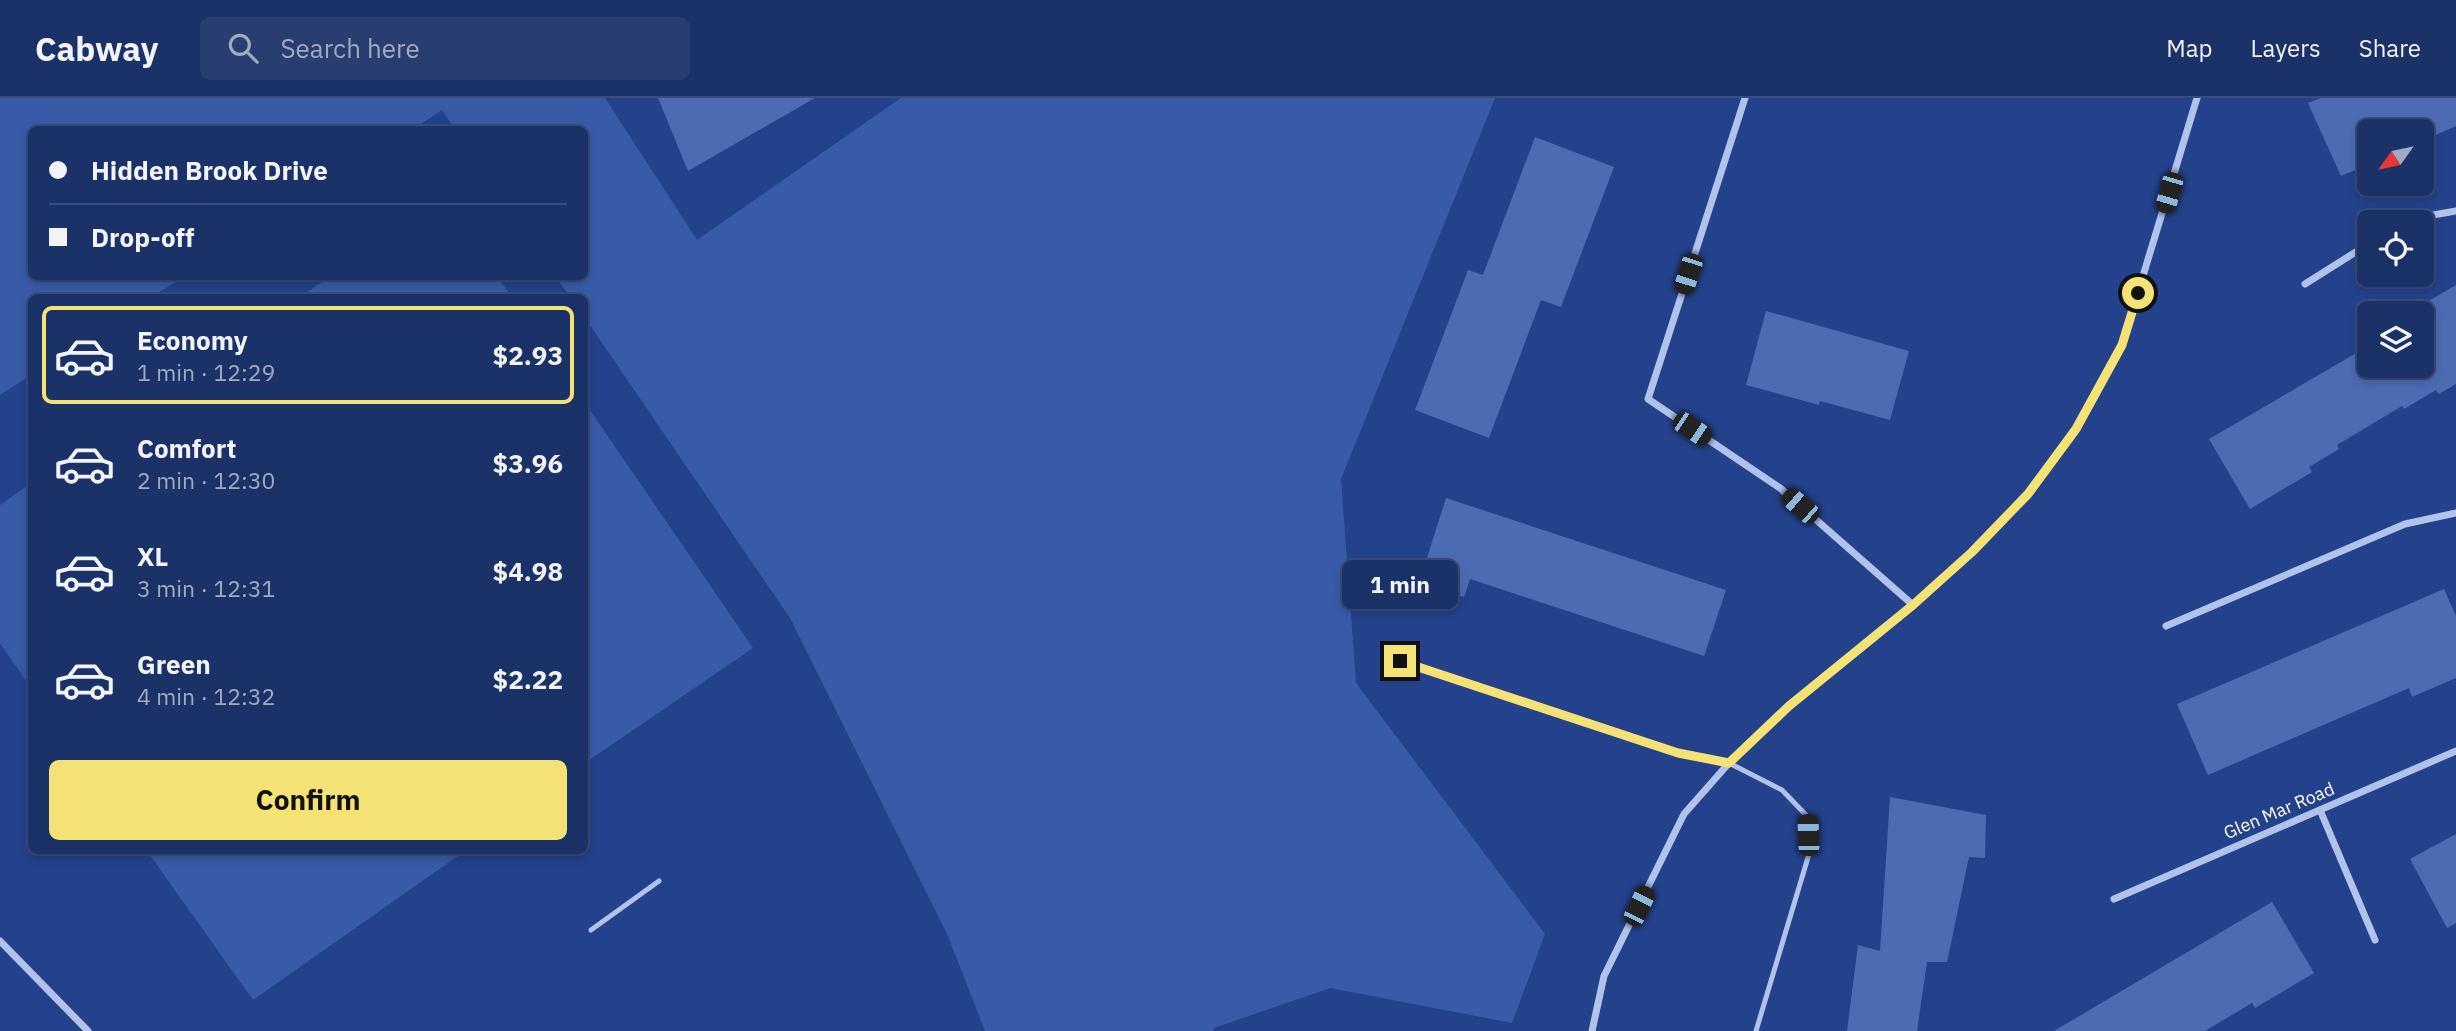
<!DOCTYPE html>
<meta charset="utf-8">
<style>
body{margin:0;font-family:"IBM Plex Sans",sans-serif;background:#283e71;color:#f1f3f6;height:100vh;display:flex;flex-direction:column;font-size:26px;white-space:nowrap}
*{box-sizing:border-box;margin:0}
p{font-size:23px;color:#a0aac0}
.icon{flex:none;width:38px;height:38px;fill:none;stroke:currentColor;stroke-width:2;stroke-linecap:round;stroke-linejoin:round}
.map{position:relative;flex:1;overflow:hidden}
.side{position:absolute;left:28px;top:196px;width:560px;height:560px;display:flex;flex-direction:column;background:#1b3268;border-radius:10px;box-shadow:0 4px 10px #0003,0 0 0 2px #394d7c}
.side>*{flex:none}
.top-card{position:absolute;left:28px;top:28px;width:560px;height:154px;border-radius:10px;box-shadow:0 4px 10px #0003,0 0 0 2px #394d7c;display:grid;align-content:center;height:154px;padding:0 21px;background:#1b3268}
.needle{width:46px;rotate:237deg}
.buttons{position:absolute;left:2357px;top:21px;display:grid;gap:14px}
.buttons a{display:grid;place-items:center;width:77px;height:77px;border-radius:10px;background:#1b3268;box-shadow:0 4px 10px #0003,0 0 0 2px #394d7c;font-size:35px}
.end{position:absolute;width:32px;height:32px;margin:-16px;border:9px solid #f5e274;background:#111;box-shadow:0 0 0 4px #111}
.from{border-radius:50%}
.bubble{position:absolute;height:49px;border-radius:10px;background:#1b3268;box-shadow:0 4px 10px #0003,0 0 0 2px #394d7c;font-size:23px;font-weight:700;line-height:49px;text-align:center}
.car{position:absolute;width:21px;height:42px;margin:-21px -10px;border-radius:9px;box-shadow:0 0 5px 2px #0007;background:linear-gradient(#222 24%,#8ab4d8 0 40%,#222 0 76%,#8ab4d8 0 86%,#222 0)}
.top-card b{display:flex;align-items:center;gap:24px;height:66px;font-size:26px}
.top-card b+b{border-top:2px solid #394d7c}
.top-card i{width:18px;height:18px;background:#f1f3f6}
ul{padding:12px 0 0;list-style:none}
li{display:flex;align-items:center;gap:21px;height:98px;margin:0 14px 10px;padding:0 7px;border:4px solid transparent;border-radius:10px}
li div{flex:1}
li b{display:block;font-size:26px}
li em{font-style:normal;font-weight:700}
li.current{border-color:#f5e274}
li>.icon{width:63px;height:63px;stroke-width:1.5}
.cta{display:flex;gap:14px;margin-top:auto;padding:14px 21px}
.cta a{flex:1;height:80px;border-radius:10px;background:#f5e274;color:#111;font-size:28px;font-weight:700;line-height:80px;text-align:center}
header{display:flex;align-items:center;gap:42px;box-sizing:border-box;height:98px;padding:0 35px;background:#1b3268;border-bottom:2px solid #394d7c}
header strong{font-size:33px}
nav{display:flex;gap:38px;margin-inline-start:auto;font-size:24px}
.search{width:490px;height:63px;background:#283e71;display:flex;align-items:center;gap:18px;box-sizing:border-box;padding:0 24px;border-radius:10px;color:#a0aac0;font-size:26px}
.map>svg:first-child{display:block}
.green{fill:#385ba8}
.building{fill:#4c6bb2}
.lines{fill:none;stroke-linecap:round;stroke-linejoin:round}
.lane{stroke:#b1c3ea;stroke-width:5}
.street{stroke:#b1c3ea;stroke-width:7}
.route{stroke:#f5e274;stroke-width:9}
.labels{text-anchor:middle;stroke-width:6;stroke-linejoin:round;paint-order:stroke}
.street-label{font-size:18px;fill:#fff;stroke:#24428b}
</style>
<header>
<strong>Cabway</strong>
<div class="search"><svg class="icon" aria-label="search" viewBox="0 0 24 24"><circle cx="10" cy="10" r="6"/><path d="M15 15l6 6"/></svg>Search here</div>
<nav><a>Map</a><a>Layers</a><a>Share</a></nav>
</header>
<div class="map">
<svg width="2456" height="933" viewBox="0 0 2456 933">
<rect width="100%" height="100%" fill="#24428b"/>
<g class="green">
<polygon points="0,0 605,0 697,142 901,0 1495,0 1341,381 1356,585 1545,836 1512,925 1330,890 1214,930 1213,933 985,933 948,838 790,520 585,220 584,200 570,199 556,179 584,178 584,32 455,31 442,12 412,32 32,32 32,178 184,179 151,199 32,200 31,277 0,297"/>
<polygon points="331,178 497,179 512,199 300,199"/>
<polygon points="585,305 753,550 585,665 584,665"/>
<polygon points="31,385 31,590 0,545 0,407"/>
<polygon points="147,753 465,753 253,902"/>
</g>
<g class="building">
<polygon points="658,0 815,0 688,73"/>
<polygon points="2321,0 2456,0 2456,28 2422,43 2422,33 2370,33 2370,66 2341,78 2308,5"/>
<polygon points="1535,39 1614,69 1561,209 1541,202 1489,340 1415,312 1468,172 1483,177"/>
<polygon points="2456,187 2456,286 2439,296 2436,292 2404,311 2402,308 2337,347 2339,351 2309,369 2312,374 2250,411 2209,341 2370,247 2370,268 2422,268 2422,215 2408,215"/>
<polygon points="1766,213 1909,253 1890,322 1820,303 1819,307 1746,287"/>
<polygon points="1446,400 1726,492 1704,558 1470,481 1464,499 1419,485"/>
<polygon points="2444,491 2456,518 2456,580 2412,599 2409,590 2208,677 2177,606"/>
<polygon points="1890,699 1986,717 1985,760 1969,759 1947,864 1927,864 1917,933 1847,933 1858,847 1880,853"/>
<polygon points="2456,736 2456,825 2447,830 2410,761"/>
<polygon points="2272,804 2314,875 2255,910 2252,905 2205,933 2054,933"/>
</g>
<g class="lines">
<g class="lane">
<polyline points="1400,563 1678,655 1729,665 1782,692 1807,718 1809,756 1756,933"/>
<polyline points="591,832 659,783"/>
</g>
<g class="street">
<polyline points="1745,0 1648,301 1780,390 1913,507"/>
<polyline points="2409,124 2416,120 2456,113"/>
<polyline points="2305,186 2370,145"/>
<polyline points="2166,528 2405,426 2456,415"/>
<polyline points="2320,712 2375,842"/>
<polyline points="2114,801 2456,653"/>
<polyline points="0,843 88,933"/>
<polyline points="1592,933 1604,878 1684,716 1729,665 1789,608 1913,507 1972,454 2028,396 2076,331 2122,247 2197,0"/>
</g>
</g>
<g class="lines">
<polyline class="route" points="1400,563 1678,655 1729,665 1789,608 1913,507 1972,454 2028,396 2076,331 2122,247 2138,195"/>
</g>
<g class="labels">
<g class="street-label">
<text transform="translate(2279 713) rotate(-23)" y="6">Glen Mar Road</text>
</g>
</g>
</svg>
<div class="buttons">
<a><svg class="needle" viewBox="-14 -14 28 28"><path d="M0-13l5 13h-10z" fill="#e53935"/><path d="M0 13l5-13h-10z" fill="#a0aac0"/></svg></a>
<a><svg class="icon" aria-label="locate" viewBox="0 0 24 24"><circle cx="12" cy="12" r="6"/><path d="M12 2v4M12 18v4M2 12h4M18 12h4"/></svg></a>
<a><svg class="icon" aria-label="layers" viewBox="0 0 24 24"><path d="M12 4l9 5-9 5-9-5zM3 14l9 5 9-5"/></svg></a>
</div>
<i class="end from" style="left:2138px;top:195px"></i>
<i class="end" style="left:1400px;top:563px"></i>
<div class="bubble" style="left:1342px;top:462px;width:116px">1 min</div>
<i class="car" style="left:2169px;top:95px;rotate:196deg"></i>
<i class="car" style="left:1688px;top:176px;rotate:198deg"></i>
<i class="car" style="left:1692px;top:331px;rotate:124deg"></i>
<i class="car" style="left:1800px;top:408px;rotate:311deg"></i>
<i class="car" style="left:1808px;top:737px;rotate:358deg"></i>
<i class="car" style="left:1639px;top:808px;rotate:26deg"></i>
<div class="top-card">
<b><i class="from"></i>Hidden Brook Drive</b>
<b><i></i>Drop-off</b>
</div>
<section class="side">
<ul>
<li class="current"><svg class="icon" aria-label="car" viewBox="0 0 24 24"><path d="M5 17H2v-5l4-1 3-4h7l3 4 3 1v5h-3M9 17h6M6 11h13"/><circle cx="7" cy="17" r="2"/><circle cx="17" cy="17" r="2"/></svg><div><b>Economy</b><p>1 min · 12:29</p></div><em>$2.93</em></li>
<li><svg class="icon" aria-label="car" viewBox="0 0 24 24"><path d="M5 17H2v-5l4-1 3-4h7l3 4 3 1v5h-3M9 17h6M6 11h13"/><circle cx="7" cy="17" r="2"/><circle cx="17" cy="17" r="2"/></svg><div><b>Comfort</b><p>2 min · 12:30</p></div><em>$3.96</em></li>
<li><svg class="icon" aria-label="car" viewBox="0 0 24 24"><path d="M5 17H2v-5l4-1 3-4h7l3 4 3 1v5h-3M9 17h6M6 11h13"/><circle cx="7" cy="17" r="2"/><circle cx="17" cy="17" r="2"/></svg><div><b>XL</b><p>3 min · 12:31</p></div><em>$4.98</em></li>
<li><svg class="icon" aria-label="car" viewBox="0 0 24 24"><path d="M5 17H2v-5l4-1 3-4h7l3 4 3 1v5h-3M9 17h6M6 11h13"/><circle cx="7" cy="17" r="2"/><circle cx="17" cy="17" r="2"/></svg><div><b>Green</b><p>4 min · 12:32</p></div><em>$2.22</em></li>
</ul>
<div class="cta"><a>Confirm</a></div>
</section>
</div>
